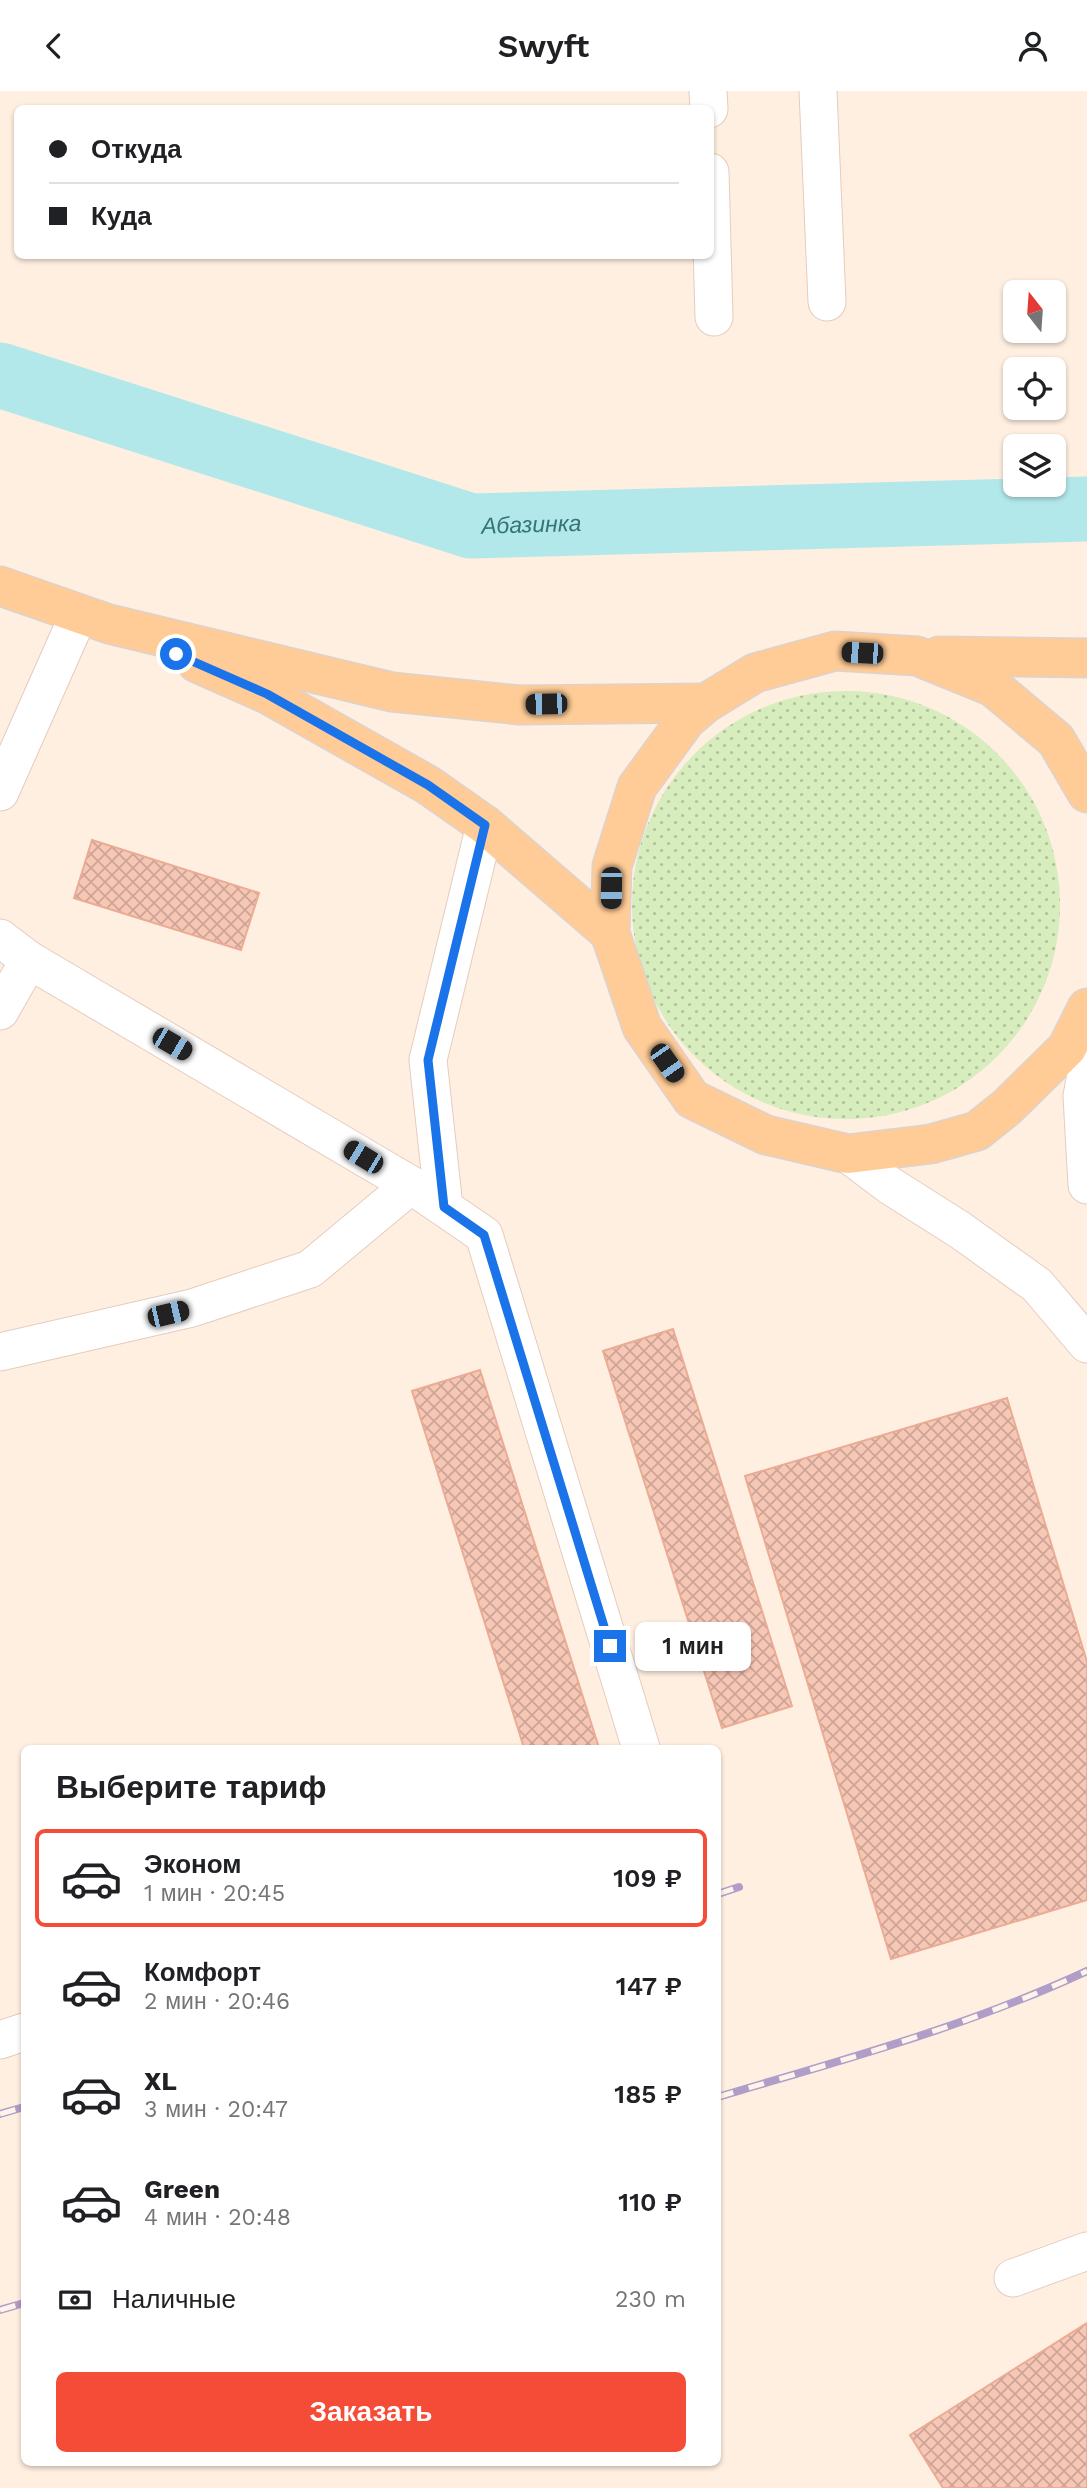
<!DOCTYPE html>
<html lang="ru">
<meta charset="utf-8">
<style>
body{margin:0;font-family:"Work Sans",sans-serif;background:#f6f6f6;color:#202124;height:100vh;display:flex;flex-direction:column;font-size:26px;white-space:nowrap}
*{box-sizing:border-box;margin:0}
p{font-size:23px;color:#757577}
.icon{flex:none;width:38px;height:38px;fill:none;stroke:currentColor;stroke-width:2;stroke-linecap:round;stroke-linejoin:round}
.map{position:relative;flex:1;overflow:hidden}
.panel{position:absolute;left:21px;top:1654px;width:700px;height:721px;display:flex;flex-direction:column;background:#fff;border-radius:10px;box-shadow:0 2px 5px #0004}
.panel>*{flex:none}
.banner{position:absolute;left:14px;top:14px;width:700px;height:154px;border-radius:10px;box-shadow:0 2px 5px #0004;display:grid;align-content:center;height:154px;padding:0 35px;background:#fff}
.needle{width:46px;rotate:343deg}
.buttons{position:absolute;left:1003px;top:189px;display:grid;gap:14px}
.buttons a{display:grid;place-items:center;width:63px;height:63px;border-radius:10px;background:#fff;box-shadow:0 2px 5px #0004;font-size:35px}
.end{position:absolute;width:32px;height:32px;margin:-16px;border:9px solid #1a73e8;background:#fff;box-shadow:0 0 0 4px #fff}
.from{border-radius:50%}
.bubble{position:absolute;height:49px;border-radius:10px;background:#fff;box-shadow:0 2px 5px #0004;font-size:23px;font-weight:600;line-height:49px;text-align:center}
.car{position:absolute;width:21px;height:42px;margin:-21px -10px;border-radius:9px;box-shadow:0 0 5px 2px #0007;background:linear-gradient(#222 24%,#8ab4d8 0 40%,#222 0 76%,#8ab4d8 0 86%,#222 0)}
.banner b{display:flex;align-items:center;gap:24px;height:66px;font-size:26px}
.banner b+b{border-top:2px solid #e0e0e0}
.banner i{width:18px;height:18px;background:#202124}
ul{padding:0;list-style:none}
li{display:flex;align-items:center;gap:21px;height:98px;margin:0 14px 10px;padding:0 21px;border:4px solid transparent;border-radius:10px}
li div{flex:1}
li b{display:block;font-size:26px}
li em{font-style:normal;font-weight:600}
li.on{border-color:#f54c38}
li>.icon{width:63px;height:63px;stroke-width:1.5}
h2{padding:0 35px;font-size:32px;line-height:84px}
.pay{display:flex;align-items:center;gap:18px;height:77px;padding:0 35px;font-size:26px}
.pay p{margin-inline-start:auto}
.primary-button{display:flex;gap:14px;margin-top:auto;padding:14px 35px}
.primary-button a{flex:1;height:80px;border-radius:10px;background:#f54c38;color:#fff;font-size:28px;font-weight:600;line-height:80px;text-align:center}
header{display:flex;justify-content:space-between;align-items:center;height:91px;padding:0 35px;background:#fff;font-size:32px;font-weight:600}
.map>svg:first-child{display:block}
.grass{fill:url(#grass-dots)}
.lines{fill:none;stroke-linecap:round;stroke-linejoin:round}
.river{stroke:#b3e8ea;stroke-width:65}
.building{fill:url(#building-cross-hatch);stroke:#ebab94;stroke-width:2}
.minor-casing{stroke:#e5ccbe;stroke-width:39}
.major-casing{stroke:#dcd2cf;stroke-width:41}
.minor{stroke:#fff;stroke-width:37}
.major{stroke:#ffcc97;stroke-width:38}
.rail-casing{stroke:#b09ec9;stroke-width:8}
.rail{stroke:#fff4e9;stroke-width:5;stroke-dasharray:16;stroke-linecap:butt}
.route{stroke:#1a73e8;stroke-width:9}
.labels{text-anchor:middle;stroke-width:5;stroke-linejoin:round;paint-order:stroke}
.water-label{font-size:23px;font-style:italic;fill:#357478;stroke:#fff4e9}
</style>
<header><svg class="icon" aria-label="back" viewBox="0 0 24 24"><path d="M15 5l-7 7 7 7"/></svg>Swyft<svg class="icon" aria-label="person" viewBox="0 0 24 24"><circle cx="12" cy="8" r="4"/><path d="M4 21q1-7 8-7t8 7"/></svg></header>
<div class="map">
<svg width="1087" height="2397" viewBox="0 0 1087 2397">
<defs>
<pattern id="grass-dots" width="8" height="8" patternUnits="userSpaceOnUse" patternTransform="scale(1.75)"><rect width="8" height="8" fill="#d7edbd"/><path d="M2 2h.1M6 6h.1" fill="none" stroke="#b3c29b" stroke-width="1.8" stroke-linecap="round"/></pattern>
<pattern id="building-cross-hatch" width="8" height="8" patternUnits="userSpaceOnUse" patternTransform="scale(1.75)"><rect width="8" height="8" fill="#f7c7b5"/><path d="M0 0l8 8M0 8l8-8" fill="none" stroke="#cda495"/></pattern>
</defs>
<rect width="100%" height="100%" fill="#ffefe0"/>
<circle class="grass" cx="846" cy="814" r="214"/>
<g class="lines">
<path class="river" id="s1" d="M0 284 471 435 1087 418"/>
</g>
<g class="building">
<polygon points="92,749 259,802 241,859 74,807"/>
<polygon points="673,1238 792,1615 722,1637 603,1260"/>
<polygon points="480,1279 599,1657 524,1657 412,1300"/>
<polygon points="1007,1307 1087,1571 1087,1809 891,1868 745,1385"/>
<polygon points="1087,2232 1087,2397 943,2397 910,2344"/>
</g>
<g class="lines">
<defs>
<g id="minor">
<polyline points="708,0 709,18"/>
<polyline points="818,0 827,211"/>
<polyline points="710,81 714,226"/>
<polyline points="0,701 79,523"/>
<polyline points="0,847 29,869 411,1094 484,1144 641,1657"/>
<polyline points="0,920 29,869"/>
<polyline points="1087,978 1082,1005 1087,1094"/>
<polyline points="848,1063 889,1094 960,1139 1037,1194 1087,1253"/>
<polyline points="444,1116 428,969 485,734"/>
<polyline points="0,1261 192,1217 310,1178 411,1094"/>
<polyline points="0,1949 24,1941"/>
<polyline points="1013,2187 1087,2160"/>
</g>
<g id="major">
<polyline points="0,495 109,533 392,601 520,614 706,612"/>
<polyline points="939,565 1087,567"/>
<polyline points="197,572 267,603 428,694 485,734 610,842"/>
<polyline points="1087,702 1056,649 993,596 917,565 835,560 755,582 706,612 686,629 637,696 612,775 610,842 642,936 692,1008 766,1044 848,1063 931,1053 977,1040 1007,1016 1067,957 1087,917"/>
</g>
</defs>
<use href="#minor" class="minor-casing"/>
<use href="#major" class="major-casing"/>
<use href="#minor" class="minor"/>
<use href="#major" class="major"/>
<defs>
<g id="rail">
<polyline points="718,1803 739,1796"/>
<path d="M718 2006C842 1969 969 1935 1087 1880"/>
<polyline points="0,2023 24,2016"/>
<polyline points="0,2219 24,2212"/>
</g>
</defs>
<use href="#rail" class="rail-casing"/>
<use href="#rail" class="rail"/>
</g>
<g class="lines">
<polyline class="route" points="176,563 267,603 428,694 485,734 428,969 444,1116 484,1144 610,1555"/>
</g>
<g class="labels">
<g class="water-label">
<text dy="8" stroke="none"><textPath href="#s1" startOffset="555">Абазинка</textPath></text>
</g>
</g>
</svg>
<div class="buttons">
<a><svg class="needle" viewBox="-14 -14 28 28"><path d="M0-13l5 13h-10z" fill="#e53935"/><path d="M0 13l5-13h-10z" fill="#757577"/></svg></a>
<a><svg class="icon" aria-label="locate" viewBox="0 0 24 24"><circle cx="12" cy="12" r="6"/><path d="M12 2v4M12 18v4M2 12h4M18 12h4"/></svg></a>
<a><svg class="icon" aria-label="layers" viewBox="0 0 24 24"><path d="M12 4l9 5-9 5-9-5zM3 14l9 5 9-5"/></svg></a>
</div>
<i class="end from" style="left:176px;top:563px"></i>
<i class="end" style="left:610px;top:1555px"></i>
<div class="bubble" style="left:635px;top:1531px;width:116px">1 мин</div>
<i class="car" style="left:862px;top:562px;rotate:273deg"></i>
<i class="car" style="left:546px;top:613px;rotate:269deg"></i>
<i class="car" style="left:611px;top:797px;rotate:181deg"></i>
<i class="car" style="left:172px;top:953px;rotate:120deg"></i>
<i class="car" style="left:667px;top:972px;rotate:145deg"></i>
<i class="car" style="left:363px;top:1066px;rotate:301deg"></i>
<i class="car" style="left:168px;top:1223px;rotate:77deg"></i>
<div class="banner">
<b><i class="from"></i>Откуда</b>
<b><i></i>Куда</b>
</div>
<section class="panel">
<h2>Выберите тариф</h2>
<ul>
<li class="on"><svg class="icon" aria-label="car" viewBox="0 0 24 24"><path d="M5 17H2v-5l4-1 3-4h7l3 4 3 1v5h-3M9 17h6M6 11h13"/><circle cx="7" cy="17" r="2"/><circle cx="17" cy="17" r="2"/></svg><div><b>Эконом</b><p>1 мин · 20:45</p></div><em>109 ₽</em></li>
<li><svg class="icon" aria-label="car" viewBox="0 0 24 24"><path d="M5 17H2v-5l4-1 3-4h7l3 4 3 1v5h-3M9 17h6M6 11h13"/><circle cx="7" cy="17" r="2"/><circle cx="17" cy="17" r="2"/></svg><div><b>Комфорт</b><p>2 мин · 20:46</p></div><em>147 ₽</em></li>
<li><svg class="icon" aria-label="car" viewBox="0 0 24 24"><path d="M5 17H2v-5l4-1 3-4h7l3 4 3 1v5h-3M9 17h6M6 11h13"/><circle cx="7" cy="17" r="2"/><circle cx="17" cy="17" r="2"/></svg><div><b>XL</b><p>3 мин · 20:47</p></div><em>185 ₽</em></li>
<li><svg class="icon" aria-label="car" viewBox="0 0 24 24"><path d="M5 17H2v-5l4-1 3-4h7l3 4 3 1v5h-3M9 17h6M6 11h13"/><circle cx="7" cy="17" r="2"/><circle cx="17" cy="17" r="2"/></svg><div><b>Green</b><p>4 мин · 20:48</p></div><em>110 ₽</em></li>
</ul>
<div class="pay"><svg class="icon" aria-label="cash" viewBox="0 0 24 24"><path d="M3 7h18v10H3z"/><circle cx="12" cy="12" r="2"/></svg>Наличные<p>230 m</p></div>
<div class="primary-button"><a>Заказать</a></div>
</section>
</div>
